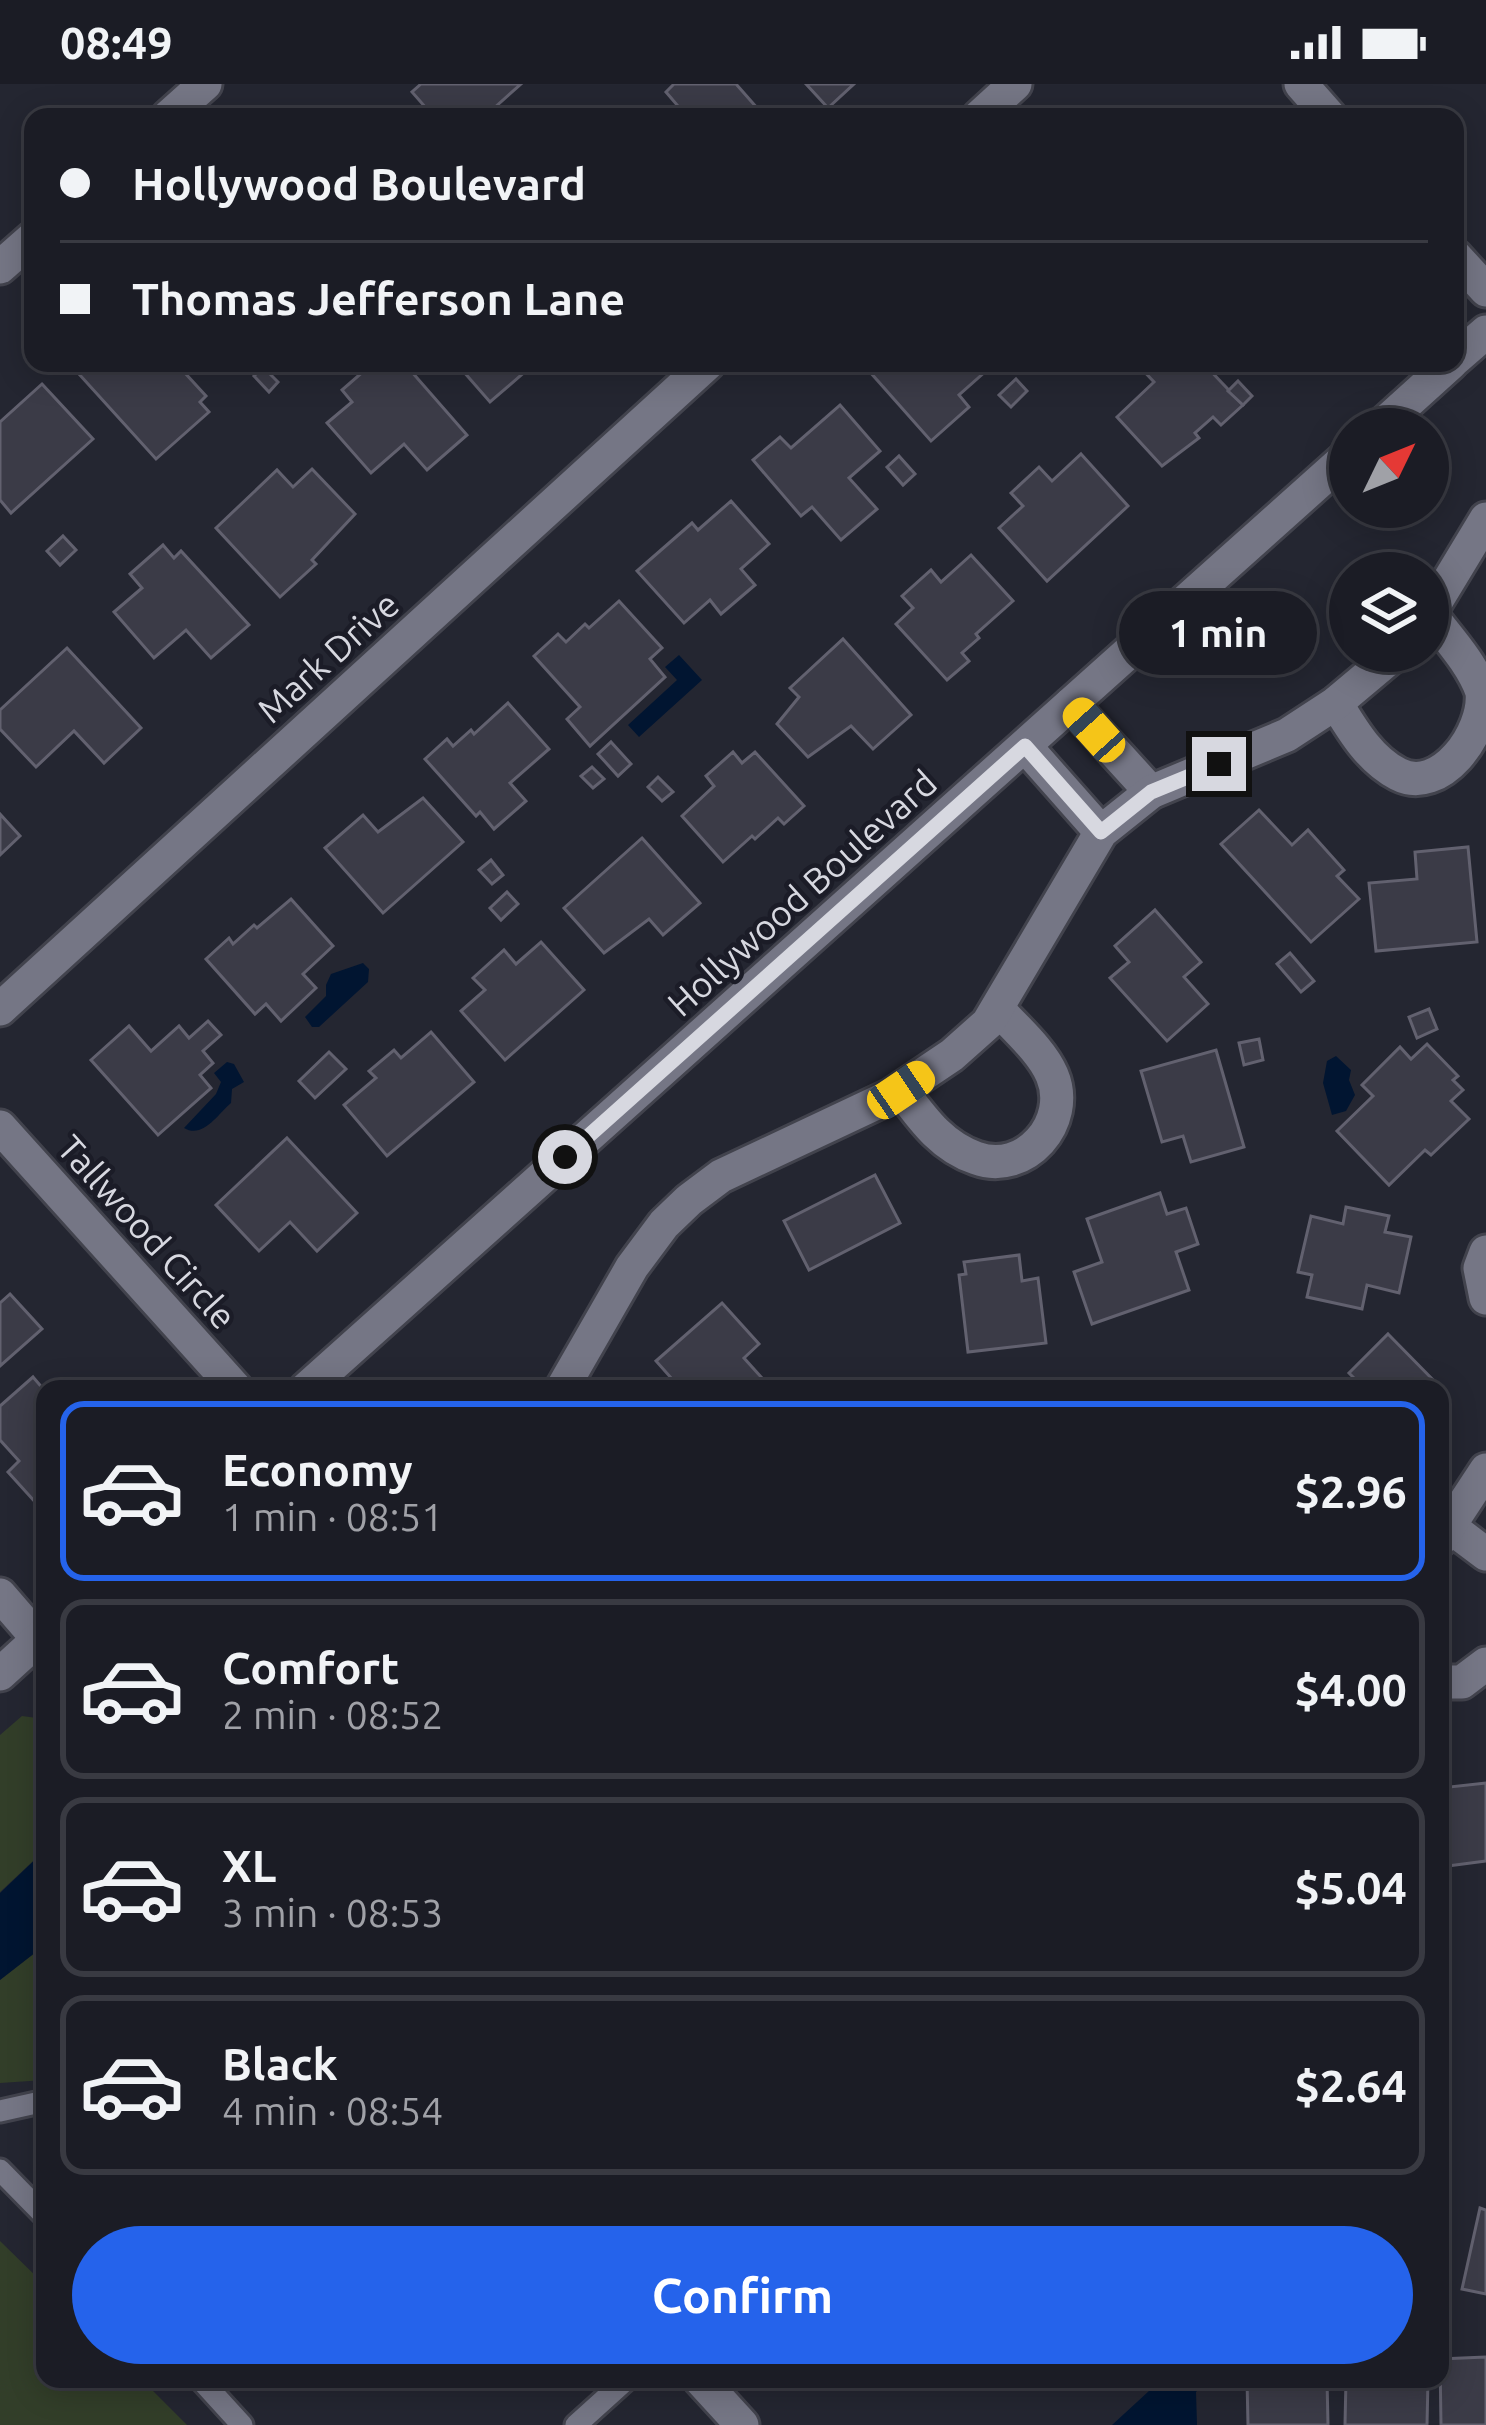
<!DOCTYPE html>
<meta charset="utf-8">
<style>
body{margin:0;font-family:Ubuntu,sans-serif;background:#282932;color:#f1f3f6;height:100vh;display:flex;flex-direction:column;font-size:45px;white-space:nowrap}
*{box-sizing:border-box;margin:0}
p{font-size:39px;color:#a0a1a7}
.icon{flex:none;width:66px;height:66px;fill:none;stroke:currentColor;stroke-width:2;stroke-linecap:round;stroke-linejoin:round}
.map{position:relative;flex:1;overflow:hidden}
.sheet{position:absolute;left:36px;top:1296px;width:1413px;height:1008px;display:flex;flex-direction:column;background:#1b1c25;border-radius:24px;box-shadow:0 6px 30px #0003,0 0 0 3px #393a42}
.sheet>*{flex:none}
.top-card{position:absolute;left:24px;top:24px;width:1440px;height:264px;border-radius:24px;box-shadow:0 6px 30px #0003,0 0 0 3px #393a42;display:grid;align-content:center;height:264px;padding:0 36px;background:#1b1c25}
.needle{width:78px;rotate:47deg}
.buttons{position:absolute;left:1329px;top:324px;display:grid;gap:24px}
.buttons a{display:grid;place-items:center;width:120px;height:120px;border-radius:50%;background:#1b1c25;box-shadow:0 6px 30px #0003,0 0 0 3px #393a42;font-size:60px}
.end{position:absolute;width:54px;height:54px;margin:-27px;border:15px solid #d7d8e0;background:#111;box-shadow:0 0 0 6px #111}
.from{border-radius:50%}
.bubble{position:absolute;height:84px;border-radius:42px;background:#1b1c25;box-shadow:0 6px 30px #0003,0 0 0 3px #393a42;font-size:39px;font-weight:700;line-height:84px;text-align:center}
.car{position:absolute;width:36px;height:72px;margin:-36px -18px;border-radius:15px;box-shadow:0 0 9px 3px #0007;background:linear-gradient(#f5c518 24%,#345 0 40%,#f5c518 0 76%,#345 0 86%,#f5c518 0)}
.top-card b{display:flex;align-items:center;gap:42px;height:114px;font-size:45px}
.top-card b+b{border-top:3px solid #393a42}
.top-card i{width:30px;height:30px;background:#f1f3f6}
ul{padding:21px 0 0;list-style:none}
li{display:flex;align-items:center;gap:36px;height:180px;margin:0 24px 18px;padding:0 12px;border:6px solid #393a42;border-radius:24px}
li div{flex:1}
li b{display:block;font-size:45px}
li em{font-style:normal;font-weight:700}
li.active{border-color:#2563eb}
li>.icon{width:108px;height:108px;stroke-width:1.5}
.primary-button{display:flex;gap:24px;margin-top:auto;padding:24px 36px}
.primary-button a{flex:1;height:138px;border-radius:72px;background:#2563eb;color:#fff;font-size:48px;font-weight:700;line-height:138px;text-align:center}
.status{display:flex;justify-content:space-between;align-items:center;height:84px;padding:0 60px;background:#1b1c25;direction:ltr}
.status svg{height:33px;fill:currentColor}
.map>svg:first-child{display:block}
.green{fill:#323e29}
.water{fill:#011531}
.building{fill:#3b3b47;stroke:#62616f;stroke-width:3}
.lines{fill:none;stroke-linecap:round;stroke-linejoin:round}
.service-casing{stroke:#42434d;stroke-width:27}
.minor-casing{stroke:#42434d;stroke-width:39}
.tertiary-casing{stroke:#42434d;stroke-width:39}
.service{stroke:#757685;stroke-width:21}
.minor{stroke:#757685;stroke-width:33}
.tertiary{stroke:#757685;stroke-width:33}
.route{stroke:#d7d8e0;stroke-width:15}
.labels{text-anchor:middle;stroke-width:9;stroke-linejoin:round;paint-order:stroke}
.street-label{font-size:36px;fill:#d7d8e0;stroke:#1b1c27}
</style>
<div class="status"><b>08:49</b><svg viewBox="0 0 49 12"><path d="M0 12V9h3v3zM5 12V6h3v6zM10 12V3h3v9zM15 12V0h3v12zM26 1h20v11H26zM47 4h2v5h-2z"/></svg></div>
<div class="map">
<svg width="1486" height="2341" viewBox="0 0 1486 2341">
<rect width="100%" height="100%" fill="#242631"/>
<g class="green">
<polygon points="22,1632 45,1635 45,1766 0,1808 0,1651"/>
<polygon points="45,1861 45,1996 0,1999 0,1896"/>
<polygon points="0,2157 45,2201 45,2295 141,2295 187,2341 0,2341"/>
</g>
<g class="water">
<polygon points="679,571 702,596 639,653 628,641 677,596 665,583"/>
<polygon points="363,879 369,885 368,898 319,943 312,943 305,933 326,912 326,901 331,890"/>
<polygon points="1336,972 1351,986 1349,996 1355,1011 1346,1027 1332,1031 1323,999 1327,977"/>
<path d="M227 978 234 980 244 998 232 1005 231 1019C217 1031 203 1055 184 1044L216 1010 221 998 214 989Z"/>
<polygon points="45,1766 45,1861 0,1896 0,1809"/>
<polygon points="1162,2295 1208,2295 1196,2308 1197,2341 1112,2341"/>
</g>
<g class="building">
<polygon points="421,0 521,0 484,33 434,33 412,8"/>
<polygon points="674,0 736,0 765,33 666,33 678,22 666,8"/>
<polygon points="806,0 854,0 828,24"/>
<polygon points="69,279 196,279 185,289 206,312 200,318 209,328 156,375"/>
<polygon points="373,279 404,279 467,351 427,386 404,360 371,389 327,339 352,318 342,306"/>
<polygon points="456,279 533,279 534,280 490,318"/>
<polygon points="880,279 995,279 959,311 969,323 931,357 870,288"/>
<polygon points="1142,279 1203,279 1243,321 1221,341 1213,333 1195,349 1199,354 1162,382 1117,333 1154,298 1139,282"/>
<polygon points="263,283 278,298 269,308 254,292"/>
<polygon points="1016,295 1027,307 1011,323 999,311"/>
<polygon points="1238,297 1252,312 1243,321 1228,307"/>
<polygon points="42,300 93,355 11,429 0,416 0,338"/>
<polygon points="840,321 880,367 849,394 877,425 841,456 812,423 801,432 753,376 780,353 791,364"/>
<polygon points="1081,370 1128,422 1047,497 999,444 1023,422 1011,409 1039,383 1052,397"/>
<polygon points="899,372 915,390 903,401 887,383"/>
<polygon points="312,385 355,430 312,476 316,480 280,513 216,444 277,386 293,403"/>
<polygon points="731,417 769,460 741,485 755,501 721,530 710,516 684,539 637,487 692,439 698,446"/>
<polygon points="63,452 76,466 60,481 47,467"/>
<polygon points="163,461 174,474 181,467 249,541 211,574 186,546 154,574 114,528 142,504 130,490"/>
<polygon points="971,471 1013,517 976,550 979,554 962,569 969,577 947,596 896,540 913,524 902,512 931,486 941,498"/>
<polygon points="619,517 662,564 650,575 665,593 590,662 567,635 580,623 534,572 558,550 566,558 585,540 589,544"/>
<polygon points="843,555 911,631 873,665 851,642 808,673 777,640 799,613 790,604"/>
<polygon points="67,564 141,644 104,679 74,647 36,683 0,645 0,626"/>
<polygon points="508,619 549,665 510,699 526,717 494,745 480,728 476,732 425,675 447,655 453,662 471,646 474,650"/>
<polygon points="611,658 631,680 618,692 598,670"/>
<polygon points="733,668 742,679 755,668 804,722 784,740 778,734 755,755 752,752 723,778 682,732 714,702 706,692"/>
<polygon points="592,683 604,695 593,704 581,692"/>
<polygon points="658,693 673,708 662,717 648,703"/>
<polygon points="423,714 463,758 383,829 325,764 363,731 378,748"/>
<polygon points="1259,726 1292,761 1308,746 1344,786 1337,792 1359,815 1311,858 1221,760"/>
<polygon points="0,730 20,752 0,771"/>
<polygon points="642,754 700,819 663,851 649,835 604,869 564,824"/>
<polygon points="1468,763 1477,858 1376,867 1369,799 1417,795 1415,768"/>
<polygon points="491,776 503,791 492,800 479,786"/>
<polygon points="507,808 518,820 501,836 490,824"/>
<polygon points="291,815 333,862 303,890 316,904 281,937 266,920 255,930 206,875 229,854 233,860 254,841 257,844"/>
<polygon points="1155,826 1201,878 1184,893 1208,920 1167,957 1110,894 1129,878 1115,862"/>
<polygon points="541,858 584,906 505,976 461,927 485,906 473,894 504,866 516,880"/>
<polygon points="1290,869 1314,897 1301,908 1277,880"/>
<polygon points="1429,925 1437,945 1417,954 1409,933"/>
<polygon points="208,937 221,951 203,967 213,979 200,991 211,1004 158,1051 91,976 129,942 151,967 179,942 189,954"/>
<polygon points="431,948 474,998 387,1072 344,1021 376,994 369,987 394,966 401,974"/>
<polygon points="1259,955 1263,976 1244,981 1239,959"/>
<polygon points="1427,960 1458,992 1453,996 1463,1006 1451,1017 1469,1035 1431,1071 1425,1066 1389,1101 1337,1047 1373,1012 1362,1001 1400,963 1411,975"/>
<polygon points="1216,966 1244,1063 1191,1078 1183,1052 1162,1058 1141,987"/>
<polygon points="329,968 346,985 315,1014 299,997"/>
<polygon points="287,1054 357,1129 317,1167 290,1138 259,1167 216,1121"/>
<polygon points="875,1091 900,1139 809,1186 784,1137"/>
<polygon points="1160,1109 1167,1130 1186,1124 1198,1160 1176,1168 1189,1206 1092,1240 1074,1188 1102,1178 1087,1135"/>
<polygon points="1346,1123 1389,1132 1385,1148 1411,1153 1399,1209 1367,1201 1362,1225 1307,1213 1312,1191 1298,1188 1311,1132 1343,1140"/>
<polygon points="1019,1171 1022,1197 1038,1194 1046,1259 968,1268 959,1191 966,1190 964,1178"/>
<polygon points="10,1210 42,1245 0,1282 0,1219"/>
<polygon points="722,1219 759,1260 744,1274 772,1305 681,1305 656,1277"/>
<polygon points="1388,1250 1442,1305 1440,1307 1365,1305 1349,1289"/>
<polygon points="33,1293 45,1307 45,1412 36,1419 8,1388 19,1377 0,1356 0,1322"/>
<polygon points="1486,1699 1486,1777 1440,1783 1440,1704"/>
<polygon points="1480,2124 1486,2126 1486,2210 1462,2205"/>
<polygon points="1486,2273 1486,2341 1441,2341 1440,2275"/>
<polygon points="1247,2295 1327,2295 1328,2341 1248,2341"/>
<polygon points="1346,2295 1428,2295 1427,2341 1345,2341"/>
</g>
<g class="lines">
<defs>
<g id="service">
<polyline points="0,2027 45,2017"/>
<polyline points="0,2086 45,2132"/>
<polyline points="200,2295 242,2341"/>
<polyline points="576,2341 627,2295"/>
</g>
<g id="minor">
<polyline points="1301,0 1330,33"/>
<polyline points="168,33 205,0"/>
<polyline points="979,33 1015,0"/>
<polyline points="1455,172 1486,206"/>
<polyline points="0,183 33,154"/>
<polyline points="1428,531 1486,435"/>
<path d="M1336 619C1352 645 1369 675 1398 690 1440 712 1486 649 1482 608 1472 579 1447 553 1429 529"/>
<polyline points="1071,620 1151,708"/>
<polyline points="1025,662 1101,748"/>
<polyline points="0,925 708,279"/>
<path d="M901 1006C922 1034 941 1062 976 1074 1025 1092 1072 1038 1052 991 1042 967 1015 944 998 925"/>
<polyline points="0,1043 236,1305"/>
<polyline points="1486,1168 1480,1184 1486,1214"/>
<polyline points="562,1305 632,1183 664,1140 689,1116 721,1092 891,1012 952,971 988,939 1101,748 1151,708 1287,651 1336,619 1398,567"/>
<polyline points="1450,1443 1486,1470"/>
<polyline points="1440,1456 1486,1386"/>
<polyline points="0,1511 45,1563"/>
<polyline points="1440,1598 1462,1598 1486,1580"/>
<polyline points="700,2295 742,2341"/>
</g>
<g id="tertiary">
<polyline points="1455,275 1486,248"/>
<polyline points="1378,345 1451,279"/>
<polyline points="306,1305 1350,370"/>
<polyline points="0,1590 45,1549"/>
</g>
</defs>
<use href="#service" class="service-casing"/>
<use href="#minor" class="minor-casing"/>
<use href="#tertiary" class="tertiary-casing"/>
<use href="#service" class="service"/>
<use href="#minor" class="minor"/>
<use href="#tertiary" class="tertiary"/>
</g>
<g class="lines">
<polyline class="route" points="565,1073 1025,662 1101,748 1151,708 1219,680"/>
</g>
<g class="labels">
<g class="street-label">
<text transform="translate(328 573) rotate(-42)" y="13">Mark Drive</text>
<text transform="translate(802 809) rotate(-42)" y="13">Hollywood Boulevard</text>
<text transform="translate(147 1148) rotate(48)" y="13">Tallwood Circle</text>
</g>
</g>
</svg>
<div class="buttons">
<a><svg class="needle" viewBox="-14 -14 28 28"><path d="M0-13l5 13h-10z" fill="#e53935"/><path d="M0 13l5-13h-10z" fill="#a0a1a7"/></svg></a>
<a><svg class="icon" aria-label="layers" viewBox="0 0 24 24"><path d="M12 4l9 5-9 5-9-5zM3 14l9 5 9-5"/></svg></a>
</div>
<i class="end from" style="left:565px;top:1073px"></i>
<i class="end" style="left:1219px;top:680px"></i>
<div class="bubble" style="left:1119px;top:507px;width:198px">1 min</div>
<i class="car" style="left:1094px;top:646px;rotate:318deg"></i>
<i class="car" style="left:901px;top:1006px;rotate:56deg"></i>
<div class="top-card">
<b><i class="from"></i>Hollywood Boulevard</b>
<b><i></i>Thomas Jefferson Lane</b>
</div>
<section class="sheet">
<ul>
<li class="active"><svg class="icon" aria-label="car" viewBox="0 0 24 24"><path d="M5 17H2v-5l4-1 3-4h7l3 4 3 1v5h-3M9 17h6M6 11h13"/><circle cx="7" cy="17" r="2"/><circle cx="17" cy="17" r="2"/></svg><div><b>Economy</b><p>1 min · 08:51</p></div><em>$2.96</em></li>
<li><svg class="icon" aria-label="car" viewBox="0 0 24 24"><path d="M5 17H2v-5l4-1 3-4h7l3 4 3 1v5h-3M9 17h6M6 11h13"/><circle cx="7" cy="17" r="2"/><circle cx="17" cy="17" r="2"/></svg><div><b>Comfort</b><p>2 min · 08:52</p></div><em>$4.00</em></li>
<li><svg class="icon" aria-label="car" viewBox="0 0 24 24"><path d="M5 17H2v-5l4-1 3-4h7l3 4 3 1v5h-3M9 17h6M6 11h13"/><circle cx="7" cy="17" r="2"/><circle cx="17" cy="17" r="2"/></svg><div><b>XL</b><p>3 min · 08:53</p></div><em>$5.04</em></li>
<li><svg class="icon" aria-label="car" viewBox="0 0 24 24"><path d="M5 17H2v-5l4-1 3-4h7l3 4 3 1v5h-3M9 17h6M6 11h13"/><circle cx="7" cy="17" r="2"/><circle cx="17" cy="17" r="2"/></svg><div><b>Black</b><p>4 min · 08:54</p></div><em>$2.64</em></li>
</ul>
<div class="primary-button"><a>Confirm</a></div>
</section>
</div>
